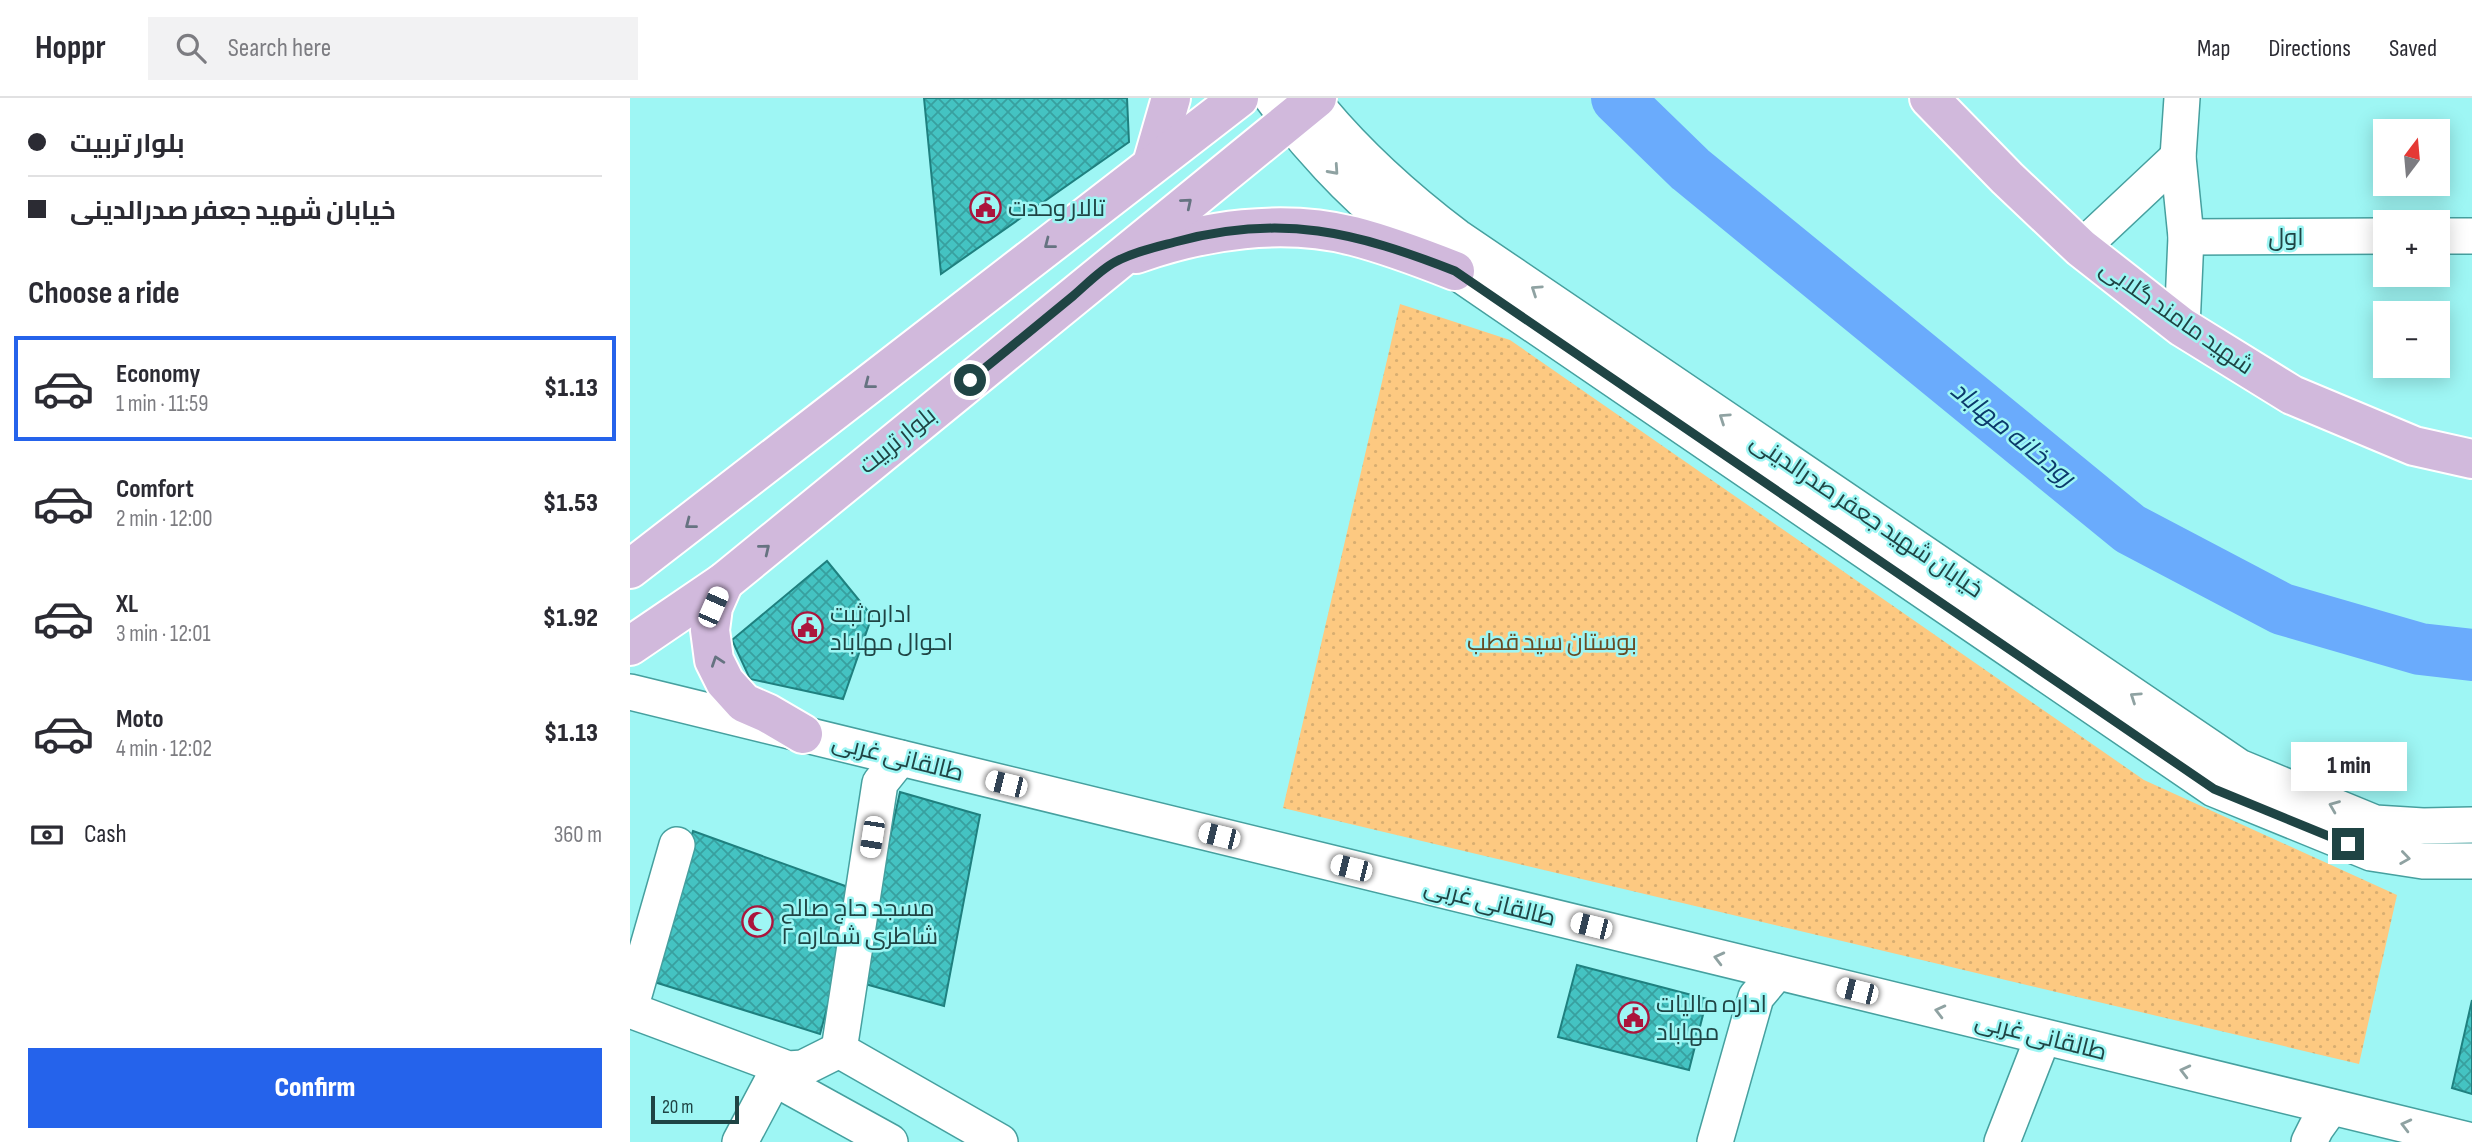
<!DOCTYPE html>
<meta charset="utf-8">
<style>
body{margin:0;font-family:"Sofia Sans Condensed",Cairo,sans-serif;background:#f2f2f3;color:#2b2b33;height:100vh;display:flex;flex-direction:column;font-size:26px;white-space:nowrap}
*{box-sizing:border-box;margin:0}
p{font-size:23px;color:#7c7c81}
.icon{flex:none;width:38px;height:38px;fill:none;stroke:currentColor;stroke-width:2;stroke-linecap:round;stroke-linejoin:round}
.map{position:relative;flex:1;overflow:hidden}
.side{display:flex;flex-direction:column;background:#fff;width:630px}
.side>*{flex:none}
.top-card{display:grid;align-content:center;height:154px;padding:0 28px;background:#fff}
.needle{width:46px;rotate:16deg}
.controls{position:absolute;left:1743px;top:21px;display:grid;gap:14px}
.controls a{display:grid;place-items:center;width:77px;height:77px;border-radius:0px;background:#fff;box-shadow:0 4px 18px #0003;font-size:35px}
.scale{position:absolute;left:21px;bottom:18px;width:88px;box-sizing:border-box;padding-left:7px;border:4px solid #1f4444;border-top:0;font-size:19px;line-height:24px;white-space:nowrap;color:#1f4444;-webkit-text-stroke:5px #9ef6f4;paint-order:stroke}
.end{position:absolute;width:32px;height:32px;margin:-16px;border:9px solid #1f4444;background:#fff;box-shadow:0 0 0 4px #fff}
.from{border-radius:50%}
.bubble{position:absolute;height:49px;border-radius:0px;background:#fff;box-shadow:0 4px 18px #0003;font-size:23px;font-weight:800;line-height:49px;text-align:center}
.car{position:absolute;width:21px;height:42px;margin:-21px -10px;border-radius:9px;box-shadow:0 0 5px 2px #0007;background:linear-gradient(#fff 24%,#345 0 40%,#fff 0 76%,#345 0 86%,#fff 0)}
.top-card b{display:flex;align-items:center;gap:24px;height:66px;font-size:26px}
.top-card b+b{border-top:2px solid #e1e1e2}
.top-card i{width:18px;height:18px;background:#2b2b33}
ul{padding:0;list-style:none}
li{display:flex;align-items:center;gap:21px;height:105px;margin:0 14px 10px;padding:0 14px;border:4px solid transparent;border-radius:0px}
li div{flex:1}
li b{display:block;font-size:26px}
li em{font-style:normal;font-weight:800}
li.selected{border-color:#2563eb}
li>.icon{width:63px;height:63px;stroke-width:1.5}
h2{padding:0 28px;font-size:32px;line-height:84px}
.pay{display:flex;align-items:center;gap:18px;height:77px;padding:0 28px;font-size:26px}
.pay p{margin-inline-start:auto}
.button{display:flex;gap:14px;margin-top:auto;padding:14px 28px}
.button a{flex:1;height:80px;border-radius:0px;background:#2563eb;color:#fff;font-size:28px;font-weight:800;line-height:80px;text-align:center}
header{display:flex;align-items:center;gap:42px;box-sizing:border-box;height:98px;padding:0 35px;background:#fff;border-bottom:2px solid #e1e1e2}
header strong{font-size:33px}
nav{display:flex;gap:38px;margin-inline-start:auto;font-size:24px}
.search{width:490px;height:63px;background:#f2f2f3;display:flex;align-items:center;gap:18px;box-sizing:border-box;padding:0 24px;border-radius:0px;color:#7c7c81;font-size:26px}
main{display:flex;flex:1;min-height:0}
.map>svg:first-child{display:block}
.park{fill:url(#park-dots)}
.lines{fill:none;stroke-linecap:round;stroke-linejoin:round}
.river{stroke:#6aabfc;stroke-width:52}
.building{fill:url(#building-cross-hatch);stroke:#1f807f;stroke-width:2}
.minor-casing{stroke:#46a09f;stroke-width:38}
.major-casing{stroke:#fff;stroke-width:42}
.minor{stroke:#fff;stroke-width:35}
.major{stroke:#d1b9dc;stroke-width:38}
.oneway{stroke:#8fa2a2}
.oneway2{stroke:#667381}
.route{stroke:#1f4444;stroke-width:9}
.labels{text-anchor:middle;stroke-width:5;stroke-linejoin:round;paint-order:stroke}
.poi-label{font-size:24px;fill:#1f4444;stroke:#9ef6f4;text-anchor:start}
.street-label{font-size:24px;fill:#1f4444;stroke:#9ef6f4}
.park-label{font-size:24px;fill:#674b24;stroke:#9ef6f4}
.water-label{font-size:26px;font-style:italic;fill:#0c3a6c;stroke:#9ef6f4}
</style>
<header>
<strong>Hoppr</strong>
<div class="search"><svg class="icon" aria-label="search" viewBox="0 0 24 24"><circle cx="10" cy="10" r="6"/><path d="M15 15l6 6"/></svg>Search here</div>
<nav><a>Map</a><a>Directions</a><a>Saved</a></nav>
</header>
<main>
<section class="side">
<div class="top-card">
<b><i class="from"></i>بلوار تربیت</b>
<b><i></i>خیابان شهید جعفر صدرالدینی</b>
</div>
<h2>Choose a ride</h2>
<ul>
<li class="selected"><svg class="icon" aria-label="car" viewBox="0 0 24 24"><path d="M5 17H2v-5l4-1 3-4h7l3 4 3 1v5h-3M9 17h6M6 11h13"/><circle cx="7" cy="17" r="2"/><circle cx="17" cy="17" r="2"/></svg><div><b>Economy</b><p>1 min · 11:59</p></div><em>$1.13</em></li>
<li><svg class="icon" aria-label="car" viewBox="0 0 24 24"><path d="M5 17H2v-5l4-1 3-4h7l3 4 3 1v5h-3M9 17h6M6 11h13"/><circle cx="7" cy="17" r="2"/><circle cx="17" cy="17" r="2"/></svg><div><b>Comfort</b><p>2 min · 12:00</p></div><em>$1.53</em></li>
<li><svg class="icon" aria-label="car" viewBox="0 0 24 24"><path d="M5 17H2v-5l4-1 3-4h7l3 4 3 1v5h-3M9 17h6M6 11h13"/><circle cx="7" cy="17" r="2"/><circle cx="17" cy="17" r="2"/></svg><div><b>XL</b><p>3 min · 12:01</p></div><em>$1.92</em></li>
<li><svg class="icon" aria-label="car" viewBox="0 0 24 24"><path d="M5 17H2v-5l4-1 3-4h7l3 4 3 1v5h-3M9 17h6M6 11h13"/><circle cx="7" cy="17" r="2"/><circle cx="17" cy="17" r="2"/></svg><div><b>Moto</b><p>4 min · 12:02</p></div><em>$1.13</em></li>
</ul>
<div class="pay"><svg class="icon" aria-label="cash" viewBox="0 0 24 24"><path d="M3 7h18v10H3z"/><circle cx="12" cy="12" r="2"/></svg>Cash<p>360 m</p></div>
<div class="button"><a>Confirm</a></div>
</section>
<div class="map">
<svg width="1842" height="1044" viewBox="0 0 1842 1044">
<defs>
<pattern id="park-dots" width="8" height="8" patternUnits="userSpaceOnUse" patternTransform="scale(1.75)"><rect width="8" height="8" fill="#fdc981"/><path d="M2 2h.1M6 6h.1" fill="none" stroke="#d8ae71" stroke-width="1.8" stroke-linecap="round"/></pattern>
<pattern id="building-cross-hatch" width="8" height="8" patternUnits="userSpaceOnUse" patternTransform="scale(1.75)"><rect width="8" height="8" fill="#44c3c2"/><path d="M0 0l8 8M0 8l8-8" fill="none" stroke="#38a09f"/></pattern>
</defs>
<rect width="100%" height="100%" fill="#9ef6f4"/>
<polygon class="park" points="770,206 880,242 1514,682 1767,797 1729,966 653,710"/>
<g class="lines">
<polyline class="river" points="987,0 1060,71 1500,431 1652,511 1790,551 1842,557"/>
</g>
<g class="building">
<polygon points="294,0 497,0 499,44 311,176"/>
<polygon points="197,463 242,518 213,601 120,581 102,542"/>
<polygon points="270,694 350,717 314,908 228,884"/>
<polygon points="63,733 229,793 190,936 18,882"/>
<polygon points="947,867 1077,901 1059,972 928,939"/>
<polygon points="1842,902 1842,996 1822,990"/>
</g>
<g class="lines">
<defs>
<g id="minor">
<path d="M642 0C675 45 720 95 764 129 784 144 805 159 825 173L1584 691 1741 755 1793 763H1842"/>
<path d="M681 0C723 53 773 98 827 139L1609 669 1745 725 1793 728 1842 727"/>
<polyline points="1552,0 1548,59 1556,139 1552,229"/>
<polyline points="1808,138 1842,138"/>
<polyline points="1556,139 1755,138"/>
<polyline points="1451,150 1548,59"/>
<polyline points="0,594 1842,1043"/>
<polyline points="270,660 250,685 209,952 370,1044"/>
<polyline points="0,911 47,747"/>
<polyline points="0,912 158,971 173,970 209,952"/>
<polyline points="144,980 260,1044"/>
<polyline points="110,1044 144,980 158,971"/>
<polyline points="1085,1044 1126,899 1147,874"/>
<polyline points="1372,1044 1413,939"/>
<polyline points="1679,1044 1686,1030 1701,1009"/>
</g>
<g id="major">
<polyline points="1299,0 1377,80 1451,150 1552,229 1662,297 1784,348 1842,361"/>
<polyline points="522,66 541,0"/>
<path d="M506 156C574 132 652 120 723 138 758 147 792 160 825 173"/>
<polyline points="0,471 609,0"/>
<polyline points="94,484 83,509 80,532 84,562 95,584 114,605 137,615 173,636"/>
<polyline points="0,548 94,484 687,0"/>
</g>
</defs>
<use href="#minor" class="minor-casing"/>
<use href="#major" class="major-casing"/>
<use href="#minor" class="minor"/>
<use href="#major" class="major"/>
</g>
<defs><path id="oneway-chevron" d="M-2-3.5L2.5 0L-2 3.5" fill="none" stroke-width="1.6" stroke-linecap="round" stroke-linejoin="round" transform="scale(1.75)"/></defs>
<g class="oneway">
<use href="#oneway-chevron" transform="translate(704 72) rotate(48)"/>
<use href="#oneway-chevron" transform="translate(906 192) rotate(-146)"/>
<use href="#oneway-chevron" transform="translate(1094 320) rotate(-146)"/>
<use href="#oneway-chevron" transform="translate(1505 599) rotate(-146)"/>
<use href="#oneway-chevron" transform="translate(1704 708) rotate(-158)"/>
<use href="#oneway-chevron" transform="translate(1775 760) rotate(8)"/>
<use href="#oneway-chevron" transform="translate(1089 860) rotate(-166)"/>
<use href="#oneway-chevron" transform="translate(1310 913) rotate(-166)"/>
<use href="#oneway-chevron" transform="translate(1555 973) rotate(-166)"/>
<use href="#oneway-chevron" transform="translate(1776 1027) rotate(-166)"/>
</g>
<g class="oneway2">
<use href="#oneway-chevron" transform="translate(557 105) rotate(-40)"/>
<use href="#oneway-chevron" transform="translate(419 146) rotate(142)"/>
<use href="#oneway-chevron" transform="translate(239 286) rotate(142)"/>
<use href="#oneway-chevron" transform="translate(60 426) rotate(142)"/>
<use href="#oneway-chevron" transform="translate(135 451) rotate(-39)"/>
<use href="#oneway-chevron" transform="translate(87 563) rotate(-109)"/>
</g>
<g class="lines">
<path class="route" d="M340 282C375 254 409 226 443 198 456 187 470 172 485 164 503 154 526 149 545 144 652 115 726 134 825 173L1584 691 1718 746"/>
</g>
<defs>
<symbol id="civic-ring" viewBox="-11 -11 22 22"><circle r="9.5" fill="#9ef6f4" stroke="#ab153c" stroke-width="1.5"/><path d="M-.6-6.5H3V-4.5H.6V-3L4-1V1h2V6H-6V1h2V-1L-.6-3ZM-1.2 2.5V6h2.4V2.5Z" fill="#ab153c"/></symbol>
<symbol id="mosque-ring" viewBox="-11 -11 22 22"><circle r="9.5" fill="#9ef6f4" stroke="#ab153c" stroke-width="1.5"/><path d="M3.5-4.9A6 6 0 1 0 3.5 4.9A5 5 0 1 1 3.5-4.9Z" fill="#ab153c"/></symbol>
</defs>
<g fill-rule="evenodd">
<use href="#civic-ring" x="338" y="92" width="35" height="35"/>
<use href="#civic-ring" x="160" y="512" width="35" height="35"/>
<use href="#mosque-ring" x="110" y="806" width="35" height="35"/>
<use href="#civic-ring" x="986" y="902" width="35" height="35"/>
</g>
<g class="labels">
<g class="poi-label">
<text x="378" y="118">تالار وحدت</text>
<text x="200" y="524">اداره ثبت<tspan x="200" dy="28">احوال مهاباد</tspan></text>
<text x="151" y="818">مسجد حاج صالح<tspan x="151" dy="28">شاطری شماره ۲</tspan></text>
<text x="1026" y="914">اداره مالیات<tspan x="1026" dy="28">مهاباد</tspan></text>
</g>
<g class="street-label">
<text x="1656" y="147">اول</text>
<text transform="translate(1547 219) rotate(35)" y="8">شهید مامند گلابی</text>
<text transform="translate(267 342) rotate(-39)" y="8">بلوار تربیت</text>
<text transform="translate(1237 417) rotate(34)" y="8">خیابان شهید جعفر صدرالدینی</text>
<text transform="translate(268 659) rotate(14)" y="8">طالقانی غربی</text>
<text transform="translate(860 804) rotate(14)" y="8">طالقانی غربی</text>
<text transform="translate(1411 938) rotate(14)" y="8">طالقانی غربی</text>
</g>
<g class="park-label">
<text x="922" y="552">بوستان سید قطب</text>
</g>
<g class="water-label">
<text transform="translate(1383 335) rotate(39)" y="9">رودخانه مهاباد</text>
</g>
</g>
</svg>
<div class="controls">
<a><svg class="needle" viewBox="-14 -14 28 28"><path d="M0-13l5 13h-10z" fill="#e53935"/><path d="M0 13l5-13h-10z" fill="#7c7c81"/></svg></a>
<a>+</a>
<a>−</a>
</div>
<div class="scale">20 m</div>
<i class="end from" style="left:340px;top:282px"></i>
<i class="end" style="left:1718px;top:746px"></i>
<div class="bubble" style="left:1661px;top:644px;width:116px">1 min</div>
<i class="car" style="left:83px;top:509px;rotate:24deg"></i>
<i class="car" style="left:376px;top:686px;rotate:284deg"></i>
<i class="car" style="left:589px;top:738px;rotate:284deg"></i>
<i class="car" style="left:242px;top:739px;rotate:189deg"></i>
<i class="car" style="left:721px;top:770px;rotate:284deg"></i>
<i class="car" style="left:961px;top:828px;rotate:284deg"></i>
<i class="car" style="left:1227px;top:893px;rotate:284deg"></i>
</div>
</main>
